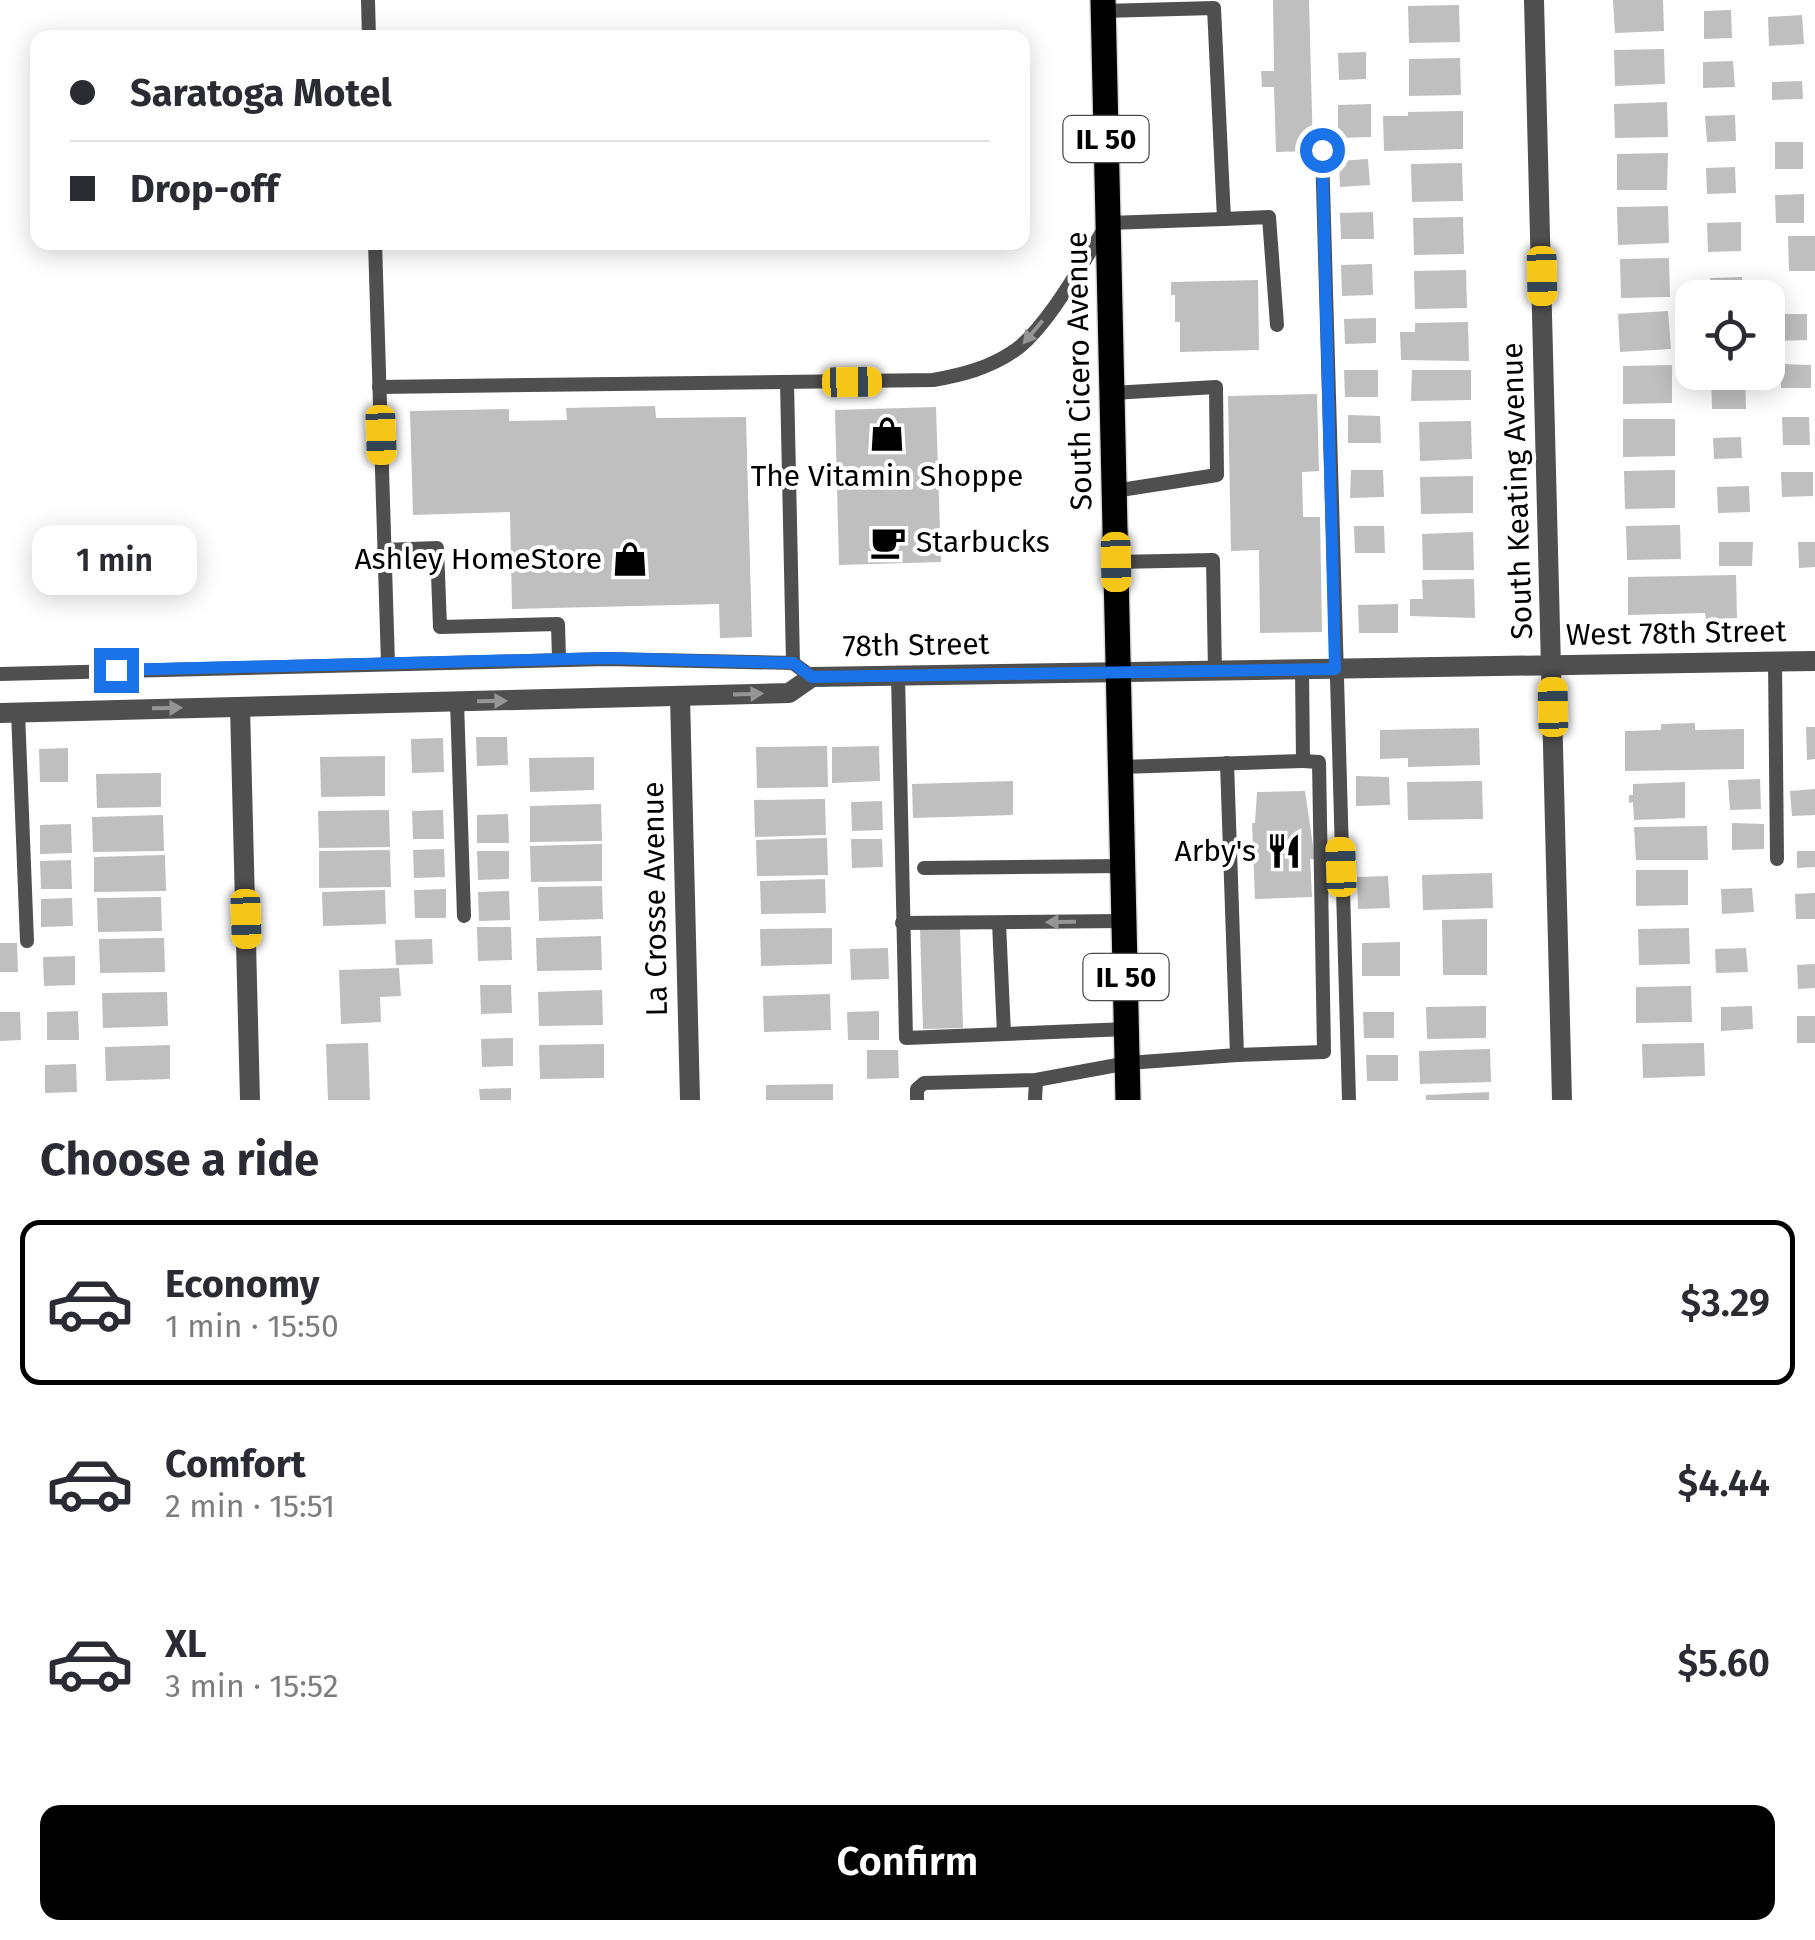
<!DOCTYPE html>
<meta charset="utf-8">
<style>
body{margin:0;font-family:"Fira Sans",sans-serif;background:#f7f7f7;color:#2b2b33;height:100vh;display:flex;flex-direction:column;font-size:38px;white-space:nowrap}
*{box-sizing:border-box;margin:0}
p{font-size:32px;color:#7c7c81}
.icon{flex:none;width:55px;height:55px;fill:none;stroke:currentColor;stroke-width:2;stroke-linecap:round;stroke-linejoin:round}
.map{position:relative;height:1100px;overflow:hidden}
.drawer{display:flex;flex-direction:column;background:#fff;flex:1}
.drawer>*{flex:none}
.guide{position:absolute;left:30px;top:30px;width:1000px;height:220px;border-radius:20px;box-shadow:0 5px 25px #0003;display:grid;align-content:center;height:220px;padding:0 40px;background:#fff}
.fabs{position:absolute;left:1675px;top:280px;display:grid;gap:20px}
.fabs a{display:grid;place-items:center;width:110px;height:110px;border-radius:20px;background:#fff;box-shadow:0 5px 25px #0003;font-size:50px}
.end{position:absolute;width:45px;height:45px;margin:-22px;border:12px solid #1a73e8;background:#fff;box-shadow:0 0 0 5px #fff}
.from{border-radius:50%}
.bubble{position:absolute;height:70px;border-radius:20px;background:#fff;box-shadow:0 5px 25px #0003;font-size:32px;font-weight:600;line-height:70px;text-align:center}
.car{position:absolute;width:30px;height:60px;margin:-30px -15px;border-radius:12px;box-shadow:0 0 8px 2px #0007;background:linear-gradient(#f5c518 24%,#345 0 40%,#f5c518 0 76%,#345 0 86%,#f5c518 0)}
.guide b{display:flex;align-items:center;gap:35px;height:95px;font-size:38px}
.guide b+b{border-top:2px solid #e1e1e2}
.guide i{width:25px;height:25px;background:#2b2b33}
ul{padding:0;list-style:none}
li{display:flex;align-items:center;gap:30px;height:165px;margin:0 20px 15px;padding:0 20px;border:5px solid transparent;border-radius:20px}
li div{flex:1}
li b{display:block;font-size:38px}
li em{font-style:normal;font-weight:600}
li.on{border-color:#000}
li>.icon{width:90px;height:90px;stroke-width:1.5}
h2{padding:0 40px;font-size:45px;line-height:120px}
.button{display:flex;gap:20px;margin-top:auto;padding:20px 40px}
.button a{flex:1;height:115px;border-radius:20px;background:#000;color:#fff;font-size:40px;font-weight:600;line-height:115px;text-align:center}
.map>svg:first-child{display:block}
.building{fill:#bfbfbf}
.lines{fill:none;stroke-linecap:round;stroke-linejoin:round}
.primary-casing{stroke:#dbdbdb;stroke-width:28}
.service{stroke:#4f4f4f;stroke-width:14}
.minor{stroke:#4f4f4f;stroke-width:20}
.primary{stroke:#000;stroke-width:25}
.oneway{fill:#959595}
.route{stroke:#1a73e8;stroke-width:12}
.labels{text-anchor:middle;stroke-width:8;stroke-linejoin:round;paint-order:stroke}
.shield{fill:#fff;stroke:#4c4c4c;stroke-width:2.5}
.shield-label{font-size:28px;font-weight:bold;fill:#000}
.street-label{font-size:30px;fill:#000;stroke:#fff}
.poi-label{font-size:30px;fill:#000;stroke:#fff;text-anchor:end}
</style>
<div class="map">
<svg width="1815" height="1100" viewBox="0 0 1815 1100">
<rect width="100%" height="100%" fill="#fff"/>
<g class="building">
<polygon points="1273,0 1309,0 1313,151 1276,152 1274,87 1262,87 1261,71 1274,71"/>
<polygon points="1613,0 1663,0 1664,31 1615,33"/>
<polygon points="1459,5 1460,42 1409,43 1408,6"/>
<polygon points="1731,10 1732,38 1704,39 1704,11"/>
<polygon points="1802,15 1804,44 1769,46 1768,17"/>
<polygon points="1664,49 1665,84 1615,86 1614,50"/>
<polygon points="1366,52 1366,79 1339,80 1338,53"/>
<polygon points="1460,58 1461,95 1409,96 1409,59"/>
<polygon points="1733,61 1735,87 1703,88 1703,62"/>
<polygon points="1802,81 1803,99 1772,100 1772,82"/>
<polygon points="1667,102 1668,137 1615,138 1614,104"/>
<polygon points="1371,104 1371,137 1338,138 1338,105"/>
<polygon points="1463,111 1463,149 1384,151 1383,116 1408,116 1408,112"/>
<polygon points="1735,115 1736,141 1707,142 1705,116"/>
<rect x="1775" y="142" width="28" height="27"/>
<polygon points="1668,153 1667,190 1617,190 1617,154"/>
<polygon points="1368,159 1370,185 1340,187 1339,161"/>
<polygon points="1462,163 1463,201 1412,202 1411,164"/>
<polygon points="1735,167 1736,193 1707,194 1706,168"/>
<polygon points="1804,194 1804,223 1776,223 1775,195"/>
<polygon points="1668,206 1669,243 1618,245 1617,207"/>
<polygon points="1373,212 1374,239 1341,239 1340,213"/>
<polygon points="1463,217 1464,254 1414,255 1413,218"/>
<polygon points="1741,222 1741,251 1708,252 1707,223"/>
<polygon points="1788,236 1815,236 1815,271 1789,271"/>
<polygon points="1669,258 1670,297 1621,298 1620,259"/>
<polygon points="1372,264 1373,295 1342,296 1341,265"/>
<polygon points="1466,270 1467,308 1415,309 1414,271"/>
<polygon points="1742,277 1743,298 1711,298 1710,278"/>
<polygon points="1258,280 1259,350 1180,352 1180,322 1175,322 1175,295 1171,295 1171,282"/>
<polygon points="1668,311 1671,349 1620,352 1618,314"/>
<polygon points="1777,314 1807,314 1807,340 1777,341"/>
<polygon points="1376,318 1376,343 1345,344 1344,319"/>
<polygon points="1468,322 1469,361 1401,360 1400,332 1415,332 1415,323"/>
<polygon points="1781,364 1811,365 1811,388 1781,388"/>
<polygon points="1672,365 1672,403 1623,404 1623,366"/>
<polygon points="1344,370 1378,370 1378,397 1345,397"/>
<polygon points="1412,370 1471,370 1471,400 1411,401"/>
<polygon points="1711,372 1745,372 1746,409 1712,409"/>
<polygon points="1317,394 1319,471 1302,472 1303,517 1320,517 1322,632 1260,633 1259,550 1231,551 1228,396"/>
<polygon points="655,406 656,418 746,417 752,637 720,638 719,604 512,609 510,512 413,515 410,411 509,409 509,421 567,420 566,408"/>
<polygon points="936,407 941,562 839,565 835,410"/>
<polygon points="1348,415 1380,416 1381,443 1348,443"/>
<polygon points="1782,417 1809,417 1810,445 1783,445"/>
<polygon points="1623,419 1675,419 1675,456 1623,457"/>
<polygon points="1471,421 1472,459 1420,461 1419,422"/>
<polygon points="1741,437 1742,458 1714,459 1713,438"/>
<polygon points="1351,470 1383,470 1384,497 1350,498"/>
<polygon points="1675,470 1675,508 1625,509 1624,471"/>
<polygon points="1781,472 1813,472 1813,496 1782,497"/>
<polygon points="1473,476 1473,513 1421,514 1420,477"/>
<polygon points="1749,486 1750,512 1718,513 1717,487"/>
<polygon points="1680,525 1681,559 1627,560 1626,526"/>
<polygon points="1354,526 1384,526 1385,553 1355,553"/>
<polygon points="1473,532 1474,570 1423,570 1422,534"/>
<polygon points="1719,542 1753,542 1752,566 1719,566"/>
<polygon points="1798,542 1815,542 1815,567 1799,568"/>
<polygon points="1736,575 1737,618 1706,619 1705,613 1628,615 1628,577"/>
<polygon points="1474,579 1475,618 1410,616 1410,599 1423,599 1422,580"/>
<polygon points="1398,604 1398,633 1359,633 1358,605"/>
<polygon points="1695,723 1695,730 1744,729 1744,769 1625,771 1625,731 1661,730 1661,724"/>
<polygon points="1806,727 1815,727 1815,759 1807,760"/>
<polygon points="1479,728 1480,765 1408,767 1408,758 1380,759 1380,730"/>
<polygon points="476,737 507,737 508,765 477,766"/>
<polygon points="443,738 444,772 412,773 411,739"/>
<polygon points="827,746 828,787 757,788 756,747"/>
<polygon points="879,746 880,781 832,783 832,747"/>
<polygon points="68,748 68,782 40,782 39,749"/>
<polygon points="385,756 385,796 321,797 320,757"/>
<polygon points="594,757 594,790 530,792 529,758"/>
<polygon points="161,773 161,807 97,808 96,774"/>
<polygon points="1356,776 1389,777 1390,805 1356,806"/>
<polygon points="1760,779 1761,809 1730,810 1728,780"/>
<polygon points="1013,781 1013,815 913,818 912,784"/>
<polygon points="1482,781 1483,819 1408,820 1407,782"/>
<polygon points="1685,782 1685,818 1634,820 1633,802 1629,803 1629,795 1633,795 1633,784"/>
<polygon points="1815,789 1815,815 1792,816 1790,791"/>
<polygon points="1305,791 1315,859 1310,859 1312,897 1255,899 1252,823 1255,823 1257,792"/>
<polygon points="825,799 826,835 755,837 754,800"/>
<polygon points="882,801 883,830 852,831 851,802"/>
<polygon points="601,804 602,841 530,842 530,806"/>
<polygon points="389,810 390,847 319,848 318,811"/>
<polygon points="443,810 444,839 413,839 412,811"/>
<polygon points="508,814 509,843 477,843 477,815"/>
<polygon points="163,815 164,851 93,852 92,817"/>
<polygon points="1732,823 1764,824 1764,849 1732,850"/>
<polygon points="71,824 72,853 40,854 40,825"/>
<polygon points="1707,826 1708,860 1636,860 1634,827"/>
<polygon points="827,838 828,875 757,876 756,840"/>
<polygon points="851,839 882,839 883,867 852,868"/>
<polygon points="602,844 602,881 531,882 530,846"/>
<polygon points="444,849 445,877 414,878 413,850"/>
<polygon points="390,850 391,887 319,888 319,851"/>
<polygon points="477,851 509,851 509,879 478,880"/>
<polygon points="1797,851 1815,851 1815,867 1797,868"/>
<polygon points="165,855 166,891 94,892 94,857"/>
<polygon points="71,860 72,889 41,889 40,861"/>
<polygon points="1636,870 1688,870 1688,905 1636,906"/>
<polygon points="1492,873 1493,908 1423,910 1422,875"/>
<polygon points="1388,876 1390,908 1358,909 1357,877"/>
<polygon points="825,879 826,913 761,914 760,881"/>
<polygon points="602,886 603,919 539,921 538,887"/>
<polygon points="1752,888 1754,912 1722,914 1721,889"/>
<polygon points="446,889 446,918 415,918 414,890"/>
<polygon points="385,890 386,924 323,926 322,892"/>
<polygon points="509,891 510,920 479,921 478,892"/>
<polygon points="1815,893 1815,919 1796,919 1795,894"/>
<polygon points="161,897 162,931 98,932 97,898"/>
<polygon points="72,898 73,926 41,927 41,899"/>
<polygon points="1487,919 1487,975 1443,975 1442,920"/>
<polygon points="477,927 511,927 512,960 478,961"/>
<polygon points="960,927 963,1028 923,1029 920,929"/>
<polygon points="832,928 832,964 761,966 760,929"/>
<polygon points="1689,928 1690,964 1639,965 1638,929"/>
<polygon points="601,936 602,970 537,971 536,938"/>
<polygon points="164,938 165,972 100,973 99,939"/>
<polygon points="432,939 433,964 396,965 395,940"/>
<polygon points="1400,942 1400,976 1362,976 1362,943"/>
<polygon points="0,943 17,943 18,972 0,972"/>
<polygon points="888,948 889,979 851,980 850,949"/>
<polygon points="1746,948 1748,972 1716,973 1715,949"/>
<polygon points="75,956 75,985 44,986 43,957"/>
<polygon points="1815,964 1815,988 1798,989 1797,965"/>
<polygon points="399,968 401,996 380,997 381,1022 341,1024 339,970"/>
<polygon points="480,985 511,985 512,1013 481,1014"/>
<polygon points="1691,986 1692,1022 1636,1023 1636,987"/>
<polygon points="602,990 603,1025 539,1026 538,992"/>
<polygon points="167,992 168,1026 103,1028 102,993"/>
<polygon points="830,994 831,1030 764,1032 763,996"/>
<polygon points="1486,1006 1486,1038 1427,1039 1426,1007"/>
<polygon points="1752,1006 1753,1029 1721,1031 1721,1007"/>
<polygon points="78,1011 79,1040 47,1040 47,1012"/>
<polygon points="879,1011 879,1040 848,1040 847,1012"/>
<polygon points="0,1012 20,1012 21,1040 0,1041"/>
<polygon points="1363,1012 1394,1012 1394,1038 1364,1038"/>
<rect x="1797" y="1016" width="18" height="27"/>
<polygon points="513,1038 513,1066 482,1067 481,1039"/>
<polygon points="368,1043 370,1100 328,1100 326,1044"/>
<polygon points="1704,1043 1705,1076 1643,1078 1642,1044"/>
<polygon points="604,1044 604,1078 540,1079 539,1045"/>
<polygon points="170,1045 170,1079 106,1081 105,1047"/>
<polygon points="1490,1049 1491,1082 1420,1084 1419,1051"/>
<polygon points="867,1050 898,1050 899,1078 867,1079"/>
<polygon points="1366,1055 1398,1055 1398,1081 1367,1081"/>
<polygon points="76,1064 77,1092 45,1093 45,1065"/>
<polygon points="833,1084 833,1100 766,1100 766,1085"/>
<polygon points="511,1088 511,1100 480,1100 479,1089"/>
<polygon points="1489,1092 1489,1100 1426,1100 1426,1095"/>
</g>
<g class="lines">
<defs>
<polyline id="primary" points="1103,0 1128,1100"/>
</defs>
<use href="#primary" class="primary-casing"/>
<g class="service">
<polyline points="368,0 369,38"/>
<polyline points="1322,150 1349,1100"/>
<polyline points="1224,219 1269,217 1277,325"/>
<polyline points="375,242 388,664"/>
<polyline points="787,382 793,663"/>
<path d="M379 387 933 380C962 375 989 368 1014 351 1047 329 1085 258 1108 223L1224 219 1214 8 1103 11"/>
<polyline points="1112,393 1216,387 1217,475 1114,491"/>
<polyline points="384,550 437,548 440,627 558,624 559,659"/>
<polyline points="1116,562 1213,560 1215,672"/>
<polyline points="1775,661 1777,859"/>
<polyline points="0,674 607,659 793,663 812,677"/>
<polyline points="898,675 906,1038 1127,1029"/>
<polyline points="457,702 464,916"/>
<polyline points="18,712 27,941"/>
<polyline points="1121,767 1303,761 1302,670"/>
<polyline points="924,868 1123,866"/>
<polyline points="902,923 1124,921"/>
<polyline points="999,923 1004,1034"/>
<polyline points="1237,1055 1324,1052 1319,762 1303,761"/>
<polyline points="917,1100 917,1089 924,1083 1036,1080 1128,1063 1237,1055 1227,763"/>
<polyline points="1035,1100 1036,1080"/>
</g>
<g class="minor">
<polyline points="1534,0 1562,1100"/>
<polyline points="680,697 690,1100"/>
<polyline points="240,707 250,1100"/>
<polyline points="0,713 789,693 812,677 1815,661"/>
</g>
<use href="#primary" class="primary"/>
</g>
<defs><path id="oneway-solid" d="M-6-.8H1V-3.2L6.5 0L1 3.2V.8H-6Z" transform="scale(2.5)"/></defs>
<g class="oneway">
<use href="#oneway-solid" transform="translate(1033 332) rotate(130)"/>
<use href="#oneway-solid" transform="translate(748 694) rotate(-2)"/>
<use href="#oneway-solid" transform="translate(492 701) rotate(-1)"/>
<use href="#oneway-solid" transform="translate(167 708) rotate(-1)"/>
<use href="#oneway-solid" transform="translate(1061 922) rotate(179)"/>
</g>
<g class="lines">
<polyline class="route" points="116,670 607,658 793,663 812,677 1335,669 1322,150"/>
</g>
<defs>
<symbol id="shop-bare" viewBox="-9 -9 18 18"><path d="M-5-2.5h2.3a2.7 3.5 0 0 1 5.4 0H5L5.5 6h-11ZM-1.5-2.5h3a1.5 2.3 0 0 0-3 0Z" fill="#000" stroke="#fff" stroke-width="2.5" paint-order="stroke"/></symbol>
<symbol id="cafe-bare" viewBox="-9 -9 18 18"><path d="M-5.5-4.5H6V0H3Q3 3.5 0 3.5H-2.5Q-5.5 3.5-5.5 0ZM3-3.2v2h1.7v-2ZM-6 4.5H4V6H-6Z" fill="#000" stroke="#fff" stroke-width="2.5" paint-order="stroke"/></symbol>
<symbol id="restaurant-bare" viewBox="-9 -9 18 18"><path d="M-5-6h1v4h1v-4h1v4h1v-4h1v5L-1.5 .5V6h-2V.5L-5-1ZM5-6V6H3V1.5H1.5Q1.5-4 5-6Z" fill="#000" stroke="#fff" stroke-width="2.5" paint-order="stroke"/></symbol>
</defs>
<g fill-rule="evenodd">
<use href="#shop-bare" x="862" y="409" width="50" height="50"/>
<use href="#cafe-bare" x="863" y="517" width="50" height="50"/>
<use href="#shop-bare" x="605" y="534" width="50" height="50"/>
<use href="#restaurant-bare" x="1259" y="826" width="50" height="50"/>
</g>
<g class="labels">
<g class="shield">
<rect x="1063.5" y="116" width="85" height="46" rx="8"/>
<rect x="1083.5" y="954" width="85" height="46" rx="8"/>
</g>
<g class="shield-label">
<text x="1106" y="149">IL 50</text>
<text x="1126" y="987">IL 50</text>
</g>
<g class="street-label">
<text transform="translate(1079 371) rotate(-91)" y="10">South Cicero Avenue</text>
<text transform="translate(1517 491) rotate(-92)" y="10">South Keating Avenue</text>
<text transform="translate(1676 633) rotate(-1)" y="10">West 78th Street</text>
<text transform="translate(916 645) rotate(-1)" y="10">78th Street</text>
<text transform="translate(655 899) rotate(-91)" y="10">La Crosse Avenue</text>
</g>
<g class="poi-label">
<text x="887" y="486" text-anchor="middle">The Vitamin Shoppe</text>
<text x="916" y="552" text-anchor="start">Starbucks</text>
<text x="602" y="569">Ashley HomeStore</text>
<text x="1256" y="861">Arby's</text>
</g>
</g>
</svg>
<div class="fabs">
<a><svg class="icon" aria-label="locate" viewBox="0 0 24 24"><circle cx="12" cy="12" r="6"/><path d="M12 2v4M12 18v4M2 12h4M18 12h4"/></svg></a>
</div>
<i class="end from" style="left:1322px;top:150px"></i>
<i class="end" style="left:116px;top:670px"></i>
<div class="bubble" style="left:32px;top:525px;width:165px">1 min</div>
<i class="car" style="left:1542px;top:276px;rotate:179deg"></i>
<i class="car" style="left:852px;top:382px;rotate:89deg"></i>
<i class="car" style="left:381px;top:435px;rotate:178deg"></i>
<i class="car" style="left:1116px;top:562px;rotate:179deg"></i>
<i class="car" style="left:1553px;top:707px;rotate:359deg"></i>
<i class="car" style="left:1341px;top:867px;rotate:358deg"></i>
<i class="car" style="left:246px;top:919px;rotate:178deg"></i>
<div class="guide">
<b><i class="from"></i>Saratoga Motel</b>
<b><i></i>Drop-off</b>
</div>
</div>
<section class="drawer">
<h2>Choose a ride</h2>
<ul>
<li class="on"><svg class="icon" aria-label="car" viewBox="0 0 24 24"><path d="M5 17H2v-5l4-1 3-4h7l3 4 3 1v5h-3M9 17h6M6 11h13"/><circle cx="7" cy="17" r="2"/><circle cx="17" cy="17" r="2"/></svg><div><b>Economy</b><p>1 min · 15:50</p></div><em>$3.29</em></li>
<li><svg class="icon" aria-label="car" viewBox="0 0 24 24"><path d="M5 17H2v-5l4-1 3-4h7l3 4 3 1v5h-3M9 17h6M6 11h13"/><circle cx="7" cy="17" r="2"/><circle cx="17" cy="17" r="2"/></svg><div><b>Comfort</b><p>2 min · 15:51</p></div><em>$4.44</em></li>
<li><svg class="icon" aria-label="car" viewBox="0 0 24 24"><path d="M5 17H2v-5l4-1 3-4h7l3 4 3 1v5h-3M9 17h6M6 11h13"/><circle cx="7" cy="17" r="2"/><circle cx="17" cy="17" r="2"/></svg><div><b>XL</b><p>3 min · 15:52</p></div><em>$5.60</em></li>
</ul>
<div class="button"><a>Confirm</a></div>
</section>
